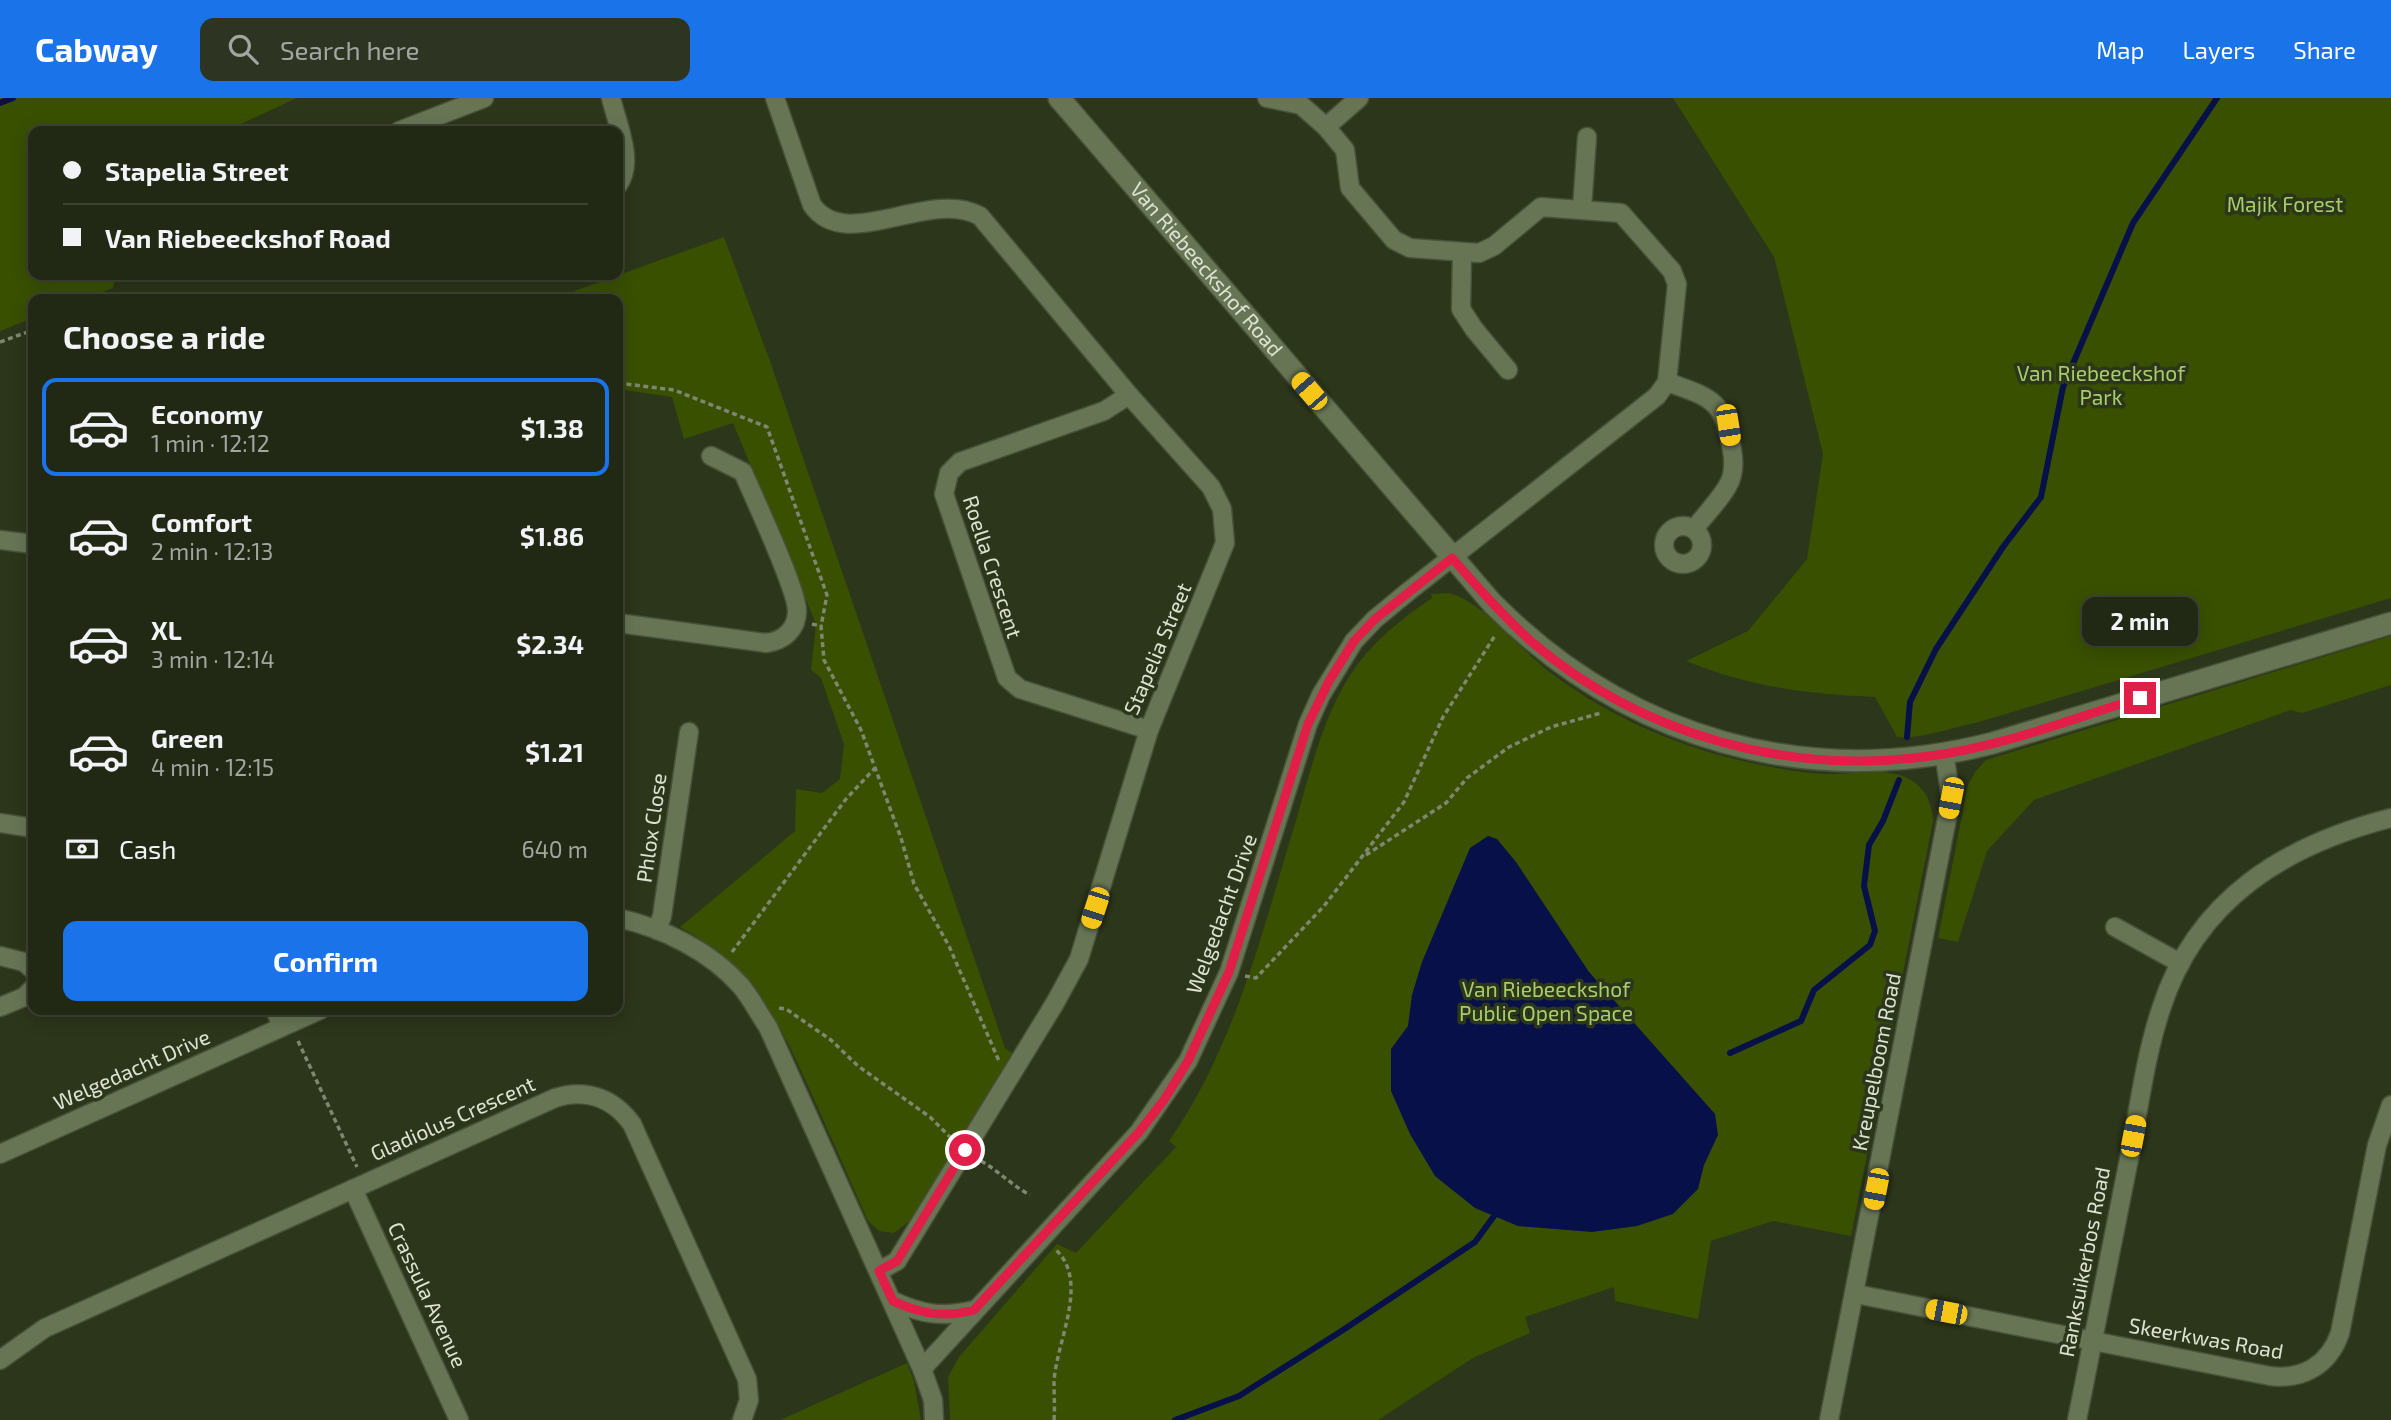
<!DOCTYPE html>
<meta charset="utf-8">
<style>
body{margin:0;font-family:"Exo 2",sans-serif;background:#2d3422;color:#f1f3f6;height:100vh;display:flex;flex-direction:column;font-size:26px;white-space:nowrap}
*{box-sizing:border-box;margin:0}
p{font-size:23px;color:#a2a6a0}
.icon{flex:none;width:38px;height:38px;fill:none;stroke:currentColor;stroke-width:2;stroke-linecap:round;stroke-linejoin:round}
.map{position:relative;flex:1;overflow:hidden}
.details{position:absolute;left:28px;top:196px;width:595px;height:721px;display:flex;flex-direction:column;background:#212814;border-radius:14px;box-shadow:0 4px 18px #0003,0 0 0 2px #3e4434}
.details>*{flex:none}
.guide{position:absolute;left:28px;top:28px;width:595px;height:154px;border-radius:14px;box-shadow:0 4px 18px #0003,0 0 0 2px #3e4434;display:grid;align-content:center;height:154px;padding:0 35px;background:#212814}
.end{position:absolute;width:32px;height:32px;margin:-16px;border:9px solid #e11d48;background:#fff;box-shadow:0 0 0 4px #fff}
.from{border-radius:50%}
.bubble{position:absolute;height:49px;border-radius:14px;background:#212814;box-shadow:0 4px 18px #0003,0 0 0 2px #3e4434;font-size:23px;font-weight:700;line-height:49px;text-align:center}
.car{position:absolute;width:21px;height:42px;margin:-21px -10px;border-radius:9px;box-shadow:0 0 5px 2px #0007;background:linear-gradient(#f5c518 24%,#345 0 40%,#f5c518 0 76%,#345 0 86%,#f5c518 0)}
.guide b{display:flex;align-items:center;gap:24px;height:66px;font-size:26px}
.guide b+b{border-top:2px solid #3e4434}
.guide i{width:18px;height:18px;background:#f1f3f6}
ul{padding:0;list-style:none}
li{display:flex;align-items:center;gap:21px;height:98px;margin:0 14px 10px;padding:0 21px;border:4px solid transparent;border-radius:14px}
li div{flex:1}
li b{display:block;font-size:26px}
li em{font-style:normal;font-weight:700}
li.on{border-color:#1a73e8}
li>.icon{width:63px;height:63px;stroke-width:1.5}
h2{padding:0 35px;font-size:32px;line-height:84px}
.pay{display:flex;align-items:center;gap:18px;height:77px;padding:0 35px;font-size:26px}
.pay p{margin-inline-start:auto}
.action{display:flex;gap:14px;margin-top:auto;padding:14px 35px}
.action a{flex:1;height:80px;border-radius:14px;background:#1a73e8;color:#fff;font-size:28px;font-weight:700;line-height:80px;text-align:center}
header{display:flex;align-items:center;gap:42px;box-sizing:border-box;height:98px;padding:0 35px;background:#1a73e8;color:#fff}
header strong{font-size:33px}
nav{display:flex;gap:38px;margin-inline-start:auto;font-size:24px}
.search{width:490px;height:63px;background:#2d3422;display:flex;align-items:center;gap:18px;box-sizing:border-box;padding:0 24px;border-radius:14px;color:#a2a6a0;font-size:26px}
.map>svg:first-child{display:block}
.green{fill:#395000}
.water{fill:#071048}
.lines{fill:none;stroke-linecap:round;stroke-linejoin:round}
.stream{stroke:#071048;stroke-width:6}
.street-casing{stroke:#485139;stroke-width:21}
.secondary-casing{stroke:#485139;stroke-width:24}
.path{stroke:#7e8770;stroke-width:3.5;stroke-dasharray:5 3.5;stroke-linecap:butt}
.street{stroke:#687555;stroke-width:18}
.secondary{stroke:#687555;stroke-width:21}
.route{stroke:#e11d48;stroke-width:9}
.labels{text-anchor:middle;stroke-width:7;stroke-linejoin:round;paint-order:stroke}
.park-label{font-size:21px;fill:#a9cd69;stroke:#2c361a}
.street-label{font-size:21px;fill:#dce3d2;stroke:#2c361a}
</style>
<header>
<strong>Cabway</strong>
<div class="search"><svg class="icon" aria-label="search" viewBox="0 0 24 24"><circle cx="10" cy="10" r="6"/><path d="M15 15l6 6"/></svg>Search here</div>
<nav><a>Map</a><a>Layers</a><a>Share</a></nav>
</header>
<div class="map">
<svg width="2391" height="1322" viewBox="0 0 2391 1322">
<rect width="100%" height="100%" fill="#2c361a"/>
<g class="green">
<polygon points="0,0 297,0 226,33 33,33 33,177 116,177 113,190 83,201 33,201 33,220 0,233"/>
<path d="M1673 0H2391V500L1979 624C1956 629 1916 642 1897 639L1875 599C1806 596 1750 589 1686 563L1748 533 1807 461 1823 356 1774 159Z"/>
<path d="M724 139 770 263 1005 950 1012 955 911 1122 894 1135 879 1133 868 1123C850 1082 832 1042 814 1001 780 926 756 870 680 829L795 733 796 691 822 695 840 681 844 646 821 580 811 572 816 526 733 325 684 341 672 299 618 291V201H552Z"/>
<path d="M1448 495C1480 501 1519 550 1547 572 1599 612 1660 641 1723 658 1757 667 1793 674 1828 676 1852 677 1885 669 1907 680 1925 688 1932 705 1933 723L1851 1138 1773 1123 1711 1143 1698 1221 1615 1203 1614 1189 1525 1219 1530 1235 1473 1260 1378 1322H950L948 1279 959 1259 1057 1146 1076 1155 1176 1049 1169 1043C1236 947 1263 830 1297 719 1312 667 1325 611 1357 567 1378 539 1404 519 1432 500L1431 496Z"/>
<polygon points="2391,538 2391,587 2302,615 2291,612 2034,702 1987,753 1958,844 1938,840 1968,687 1975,674 1986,662"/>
<polygon points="907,1265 914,1283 921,1322 780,1322"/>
</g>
<polygon class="water" points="1488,738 1497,741 1516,764 1589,874 1715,1016 1718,1037 1704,1067 1698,1091 1673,1116 1637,1128 1592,1134 1518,1128 1475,1110 1435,1078 1410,1036 1391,993 1391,951 1408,928 1412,897 1422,864 1470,750"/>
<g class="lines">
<g class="stream">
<polyline points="0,5 13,0"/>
<polyline points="1907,639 1910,604 1936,551 2003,449 2041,399 2063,289 2133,125 2217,0"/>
<polyline points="1730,955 1801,923 1814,892 1870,847 1875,833 1864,788 1869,747 1883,723 1899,682"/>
<polyline points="1175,1322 1239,1298 1343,1232 1475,1144 1494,1118"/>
</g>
<defs>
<g id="street">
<path d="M611 0C617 26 635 63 618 87"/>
<path d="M775 0 812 107C846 156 928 90 980 118L1129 297 1211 389 1222 411 1225 445 1149 632 1079 861 1055 905 897 1163 879 1173"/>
<polyline points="1326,29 1359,0"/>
<polyline points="399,33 484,0"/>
<polyline points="1582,111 1587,39"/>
<polyline points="1462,155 1461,211 1474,231 1508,272"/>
<path d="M1667 284C1712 300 1724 302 1732 352 1734 363 1734 378 1727 389 1718 404 1705 417 1694 431"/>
<polyline points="1129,297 1104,313 960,364 949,375 944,396 1007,580 1020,591 1149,632"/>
<circle cx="1683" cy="447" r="19"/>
<polyline points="0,442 33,446"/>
<path d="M618 525 766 545C784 543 797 531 797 513 797 491 754 400 743 374L711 358"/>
<polyline points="0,725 33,730"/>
<path d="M618 820C663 830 710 853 741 888 751 900 759 916 768 929L922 1271 933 1302 934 1322"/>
<polyline points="2115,829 2180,865"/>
<polyline points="657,832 662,818 689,634"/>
<polyline points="0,858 24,864 33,872"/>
<polyline points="0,909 24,899 33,890"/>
<polyline points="275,912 282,928"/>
<polyline points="0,1056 320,912"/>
<polyline points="353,1091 459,1322"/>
<path d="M1856 1196 2270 1278C2303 1282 2329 1267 2340 1235L2377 1047 2391 1007"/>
<path d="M893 1203C921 1216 943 1220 974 1212"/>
<path d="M0 1262 45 1230 555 1000C586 990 613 1000 632 1026L747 1281 749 1302 742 1322"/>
<polyline points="922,1271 1139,1034 1188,963 1229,874 1308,626 1321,597 1354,543 1375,521 1409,493 1657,298 1667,284 1677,186 1672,173 1621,115 1541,109 1494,148 1479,155 1410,150 1394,142 1350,90 1345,52 1326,29 1301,7 1267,0"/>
<polyline points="1829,1322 1951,700 1944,655"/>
<path d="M2077 1322C2094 1235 2112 1148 2129 1061 2139 1011 2145 959 2161 911 2196 801 2285 747 2391 720"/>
</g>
<g id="secondary">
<path id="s1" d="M1059 0 1492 505C1627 641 1806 693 1993 645L2391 525"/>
</g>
</defs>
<use href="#street" class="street-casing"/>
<use href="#secondary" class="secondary-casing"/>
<g class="path">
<polyline points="0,244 33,232"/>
<polyline points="618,285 674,292 767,329 827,497 821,528"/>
<polyline points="812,526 821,528 824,562 861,632 901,740 914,786 949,848 999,963"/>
<polyline points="1366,757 1446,705 1467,680 1509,649 1551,629 1601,615"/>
<polyline points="732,854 846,701 875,670"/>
<polyline points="1245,878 1256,880 1324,808 1404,704 1443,619 1496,536"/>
<polyline points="779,910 786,911 831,942 858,968 930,1019 950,1039"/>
<polyline points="298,943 357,1069"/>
<path d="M981 1063C999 1073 1011 1087 1030 1097"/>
<path d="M1054 1322C1055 1309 1054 1296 1054 1284 1056 1244 1090 1184 1056 1152"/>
</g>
<use href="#street" class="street"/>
<use href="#secondary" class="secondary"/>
</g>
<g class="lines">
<path class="route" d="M965 1052 897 1163 879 1173 893 1203C921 1216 943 1220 974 1212L1139 1034 1164 1002 1188 963 1229 874 1308 626 1329 583 1354 543 1375 521 1452 460C1478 490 1504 519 1533 545 1642 637 1789 678 1930 658 2001 649 2071 621 2140 600"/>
</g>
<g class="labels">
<g class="park-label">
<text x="2285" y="114">Majik Forest</text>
<text x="2101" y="283">Van Riebeeckshof<tspan x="2101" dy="24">Park</tspan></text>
<text x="1546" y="899">Van Riebeeckshof<tspan x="1546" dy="24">Public Open Space</tspan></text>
</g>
<g class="street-label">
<text dy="7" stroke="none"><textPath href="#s1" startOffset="226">Van Riebeeckshof Road</textPath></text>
<text transform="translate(992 469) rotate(72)" y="7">Roella Crescent</text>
<text transform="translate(1158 551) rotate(-67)" y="7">Stapelia Street</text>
<text transform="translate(652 730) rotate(-82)" y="7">Phlox Close</text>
<text transform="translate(1222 816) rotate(-70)" y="7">Welgedacht Drive</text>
<text transform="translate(1877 964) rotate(-79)" y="7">Kreupelboom Road</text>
<text transform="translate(132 972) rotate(-24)" y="7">Welgedacht Drive</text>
<text transform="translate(453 1021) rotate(-24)" y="7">Gladiolus Crescent</text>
<text transform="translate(2085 1164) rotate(-79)" y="7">Ranksuikerbos Road</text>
<text transform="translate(427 1197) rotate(65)" y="7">Crassula Avenue</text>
<text transform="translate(2206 1241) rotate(10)" y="7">Skeerkwas Road</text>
</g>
</g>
</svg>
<i class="end from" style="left:965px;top:1052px"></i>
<i class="end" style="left:2140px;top:600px"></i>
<div class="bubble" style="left:2082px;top:499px;width:116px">2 min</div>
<i class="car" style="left:1309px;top:293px;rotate:319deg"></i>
<i class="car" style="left:1728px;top:327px;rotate:171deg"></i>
<i class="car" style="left:1951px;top:700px;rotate:191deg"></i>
<i class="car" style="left:1095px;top:810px;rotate:198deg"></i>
<i class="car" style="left:2133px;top:1038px;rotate:11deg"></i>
<i class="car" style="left:1876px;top:1091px;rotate:191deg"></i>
<i class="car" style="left:1946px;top:1214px;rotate:281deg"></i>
<div class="guide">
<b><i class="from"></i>Stapelia Street</b>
<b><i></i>Van Riebeeckshof Road</b>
</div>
<section class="details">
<h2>Choose a ride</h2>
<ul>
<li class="on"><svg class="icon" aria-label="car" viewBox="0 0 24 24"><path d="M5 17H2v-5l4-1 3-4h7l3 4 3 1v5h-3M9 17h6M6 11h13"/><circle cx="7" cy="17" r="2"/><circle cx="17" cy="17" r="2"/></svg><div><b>Economy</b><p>1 min · 12:12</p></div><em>$1.38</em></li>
<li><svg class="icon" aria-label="car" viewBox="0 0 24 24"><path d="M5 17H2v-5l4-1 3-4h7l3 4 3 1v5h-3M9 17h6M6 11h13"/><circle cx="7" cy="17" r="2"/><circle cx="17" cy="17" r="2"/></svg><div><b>Comfort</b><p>2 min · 12:13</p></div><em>$1.86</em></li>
<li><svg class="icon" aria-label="car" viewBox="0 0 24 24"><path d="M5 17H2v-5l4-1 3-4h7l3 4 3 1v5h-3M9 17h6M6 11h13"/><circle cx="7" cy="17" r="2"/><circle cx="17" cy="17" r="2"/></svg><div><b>XL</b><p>3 min · 12:14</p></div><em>$2.34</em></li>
<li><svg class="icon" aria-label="car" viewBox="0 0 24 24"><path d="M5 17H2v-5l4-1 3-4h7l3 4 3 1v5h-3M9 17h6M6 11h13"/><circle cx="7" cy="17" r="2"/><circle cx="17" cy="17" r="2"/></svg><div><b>Green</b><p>4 min · 12:15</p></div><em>$1.21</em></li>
</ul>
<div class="pay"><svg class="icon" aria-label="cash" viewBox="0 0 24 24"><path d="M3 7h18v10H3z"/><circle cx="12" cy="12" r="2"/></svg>Cash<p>640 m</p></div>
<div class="action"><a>Confirm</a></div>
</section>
</div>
